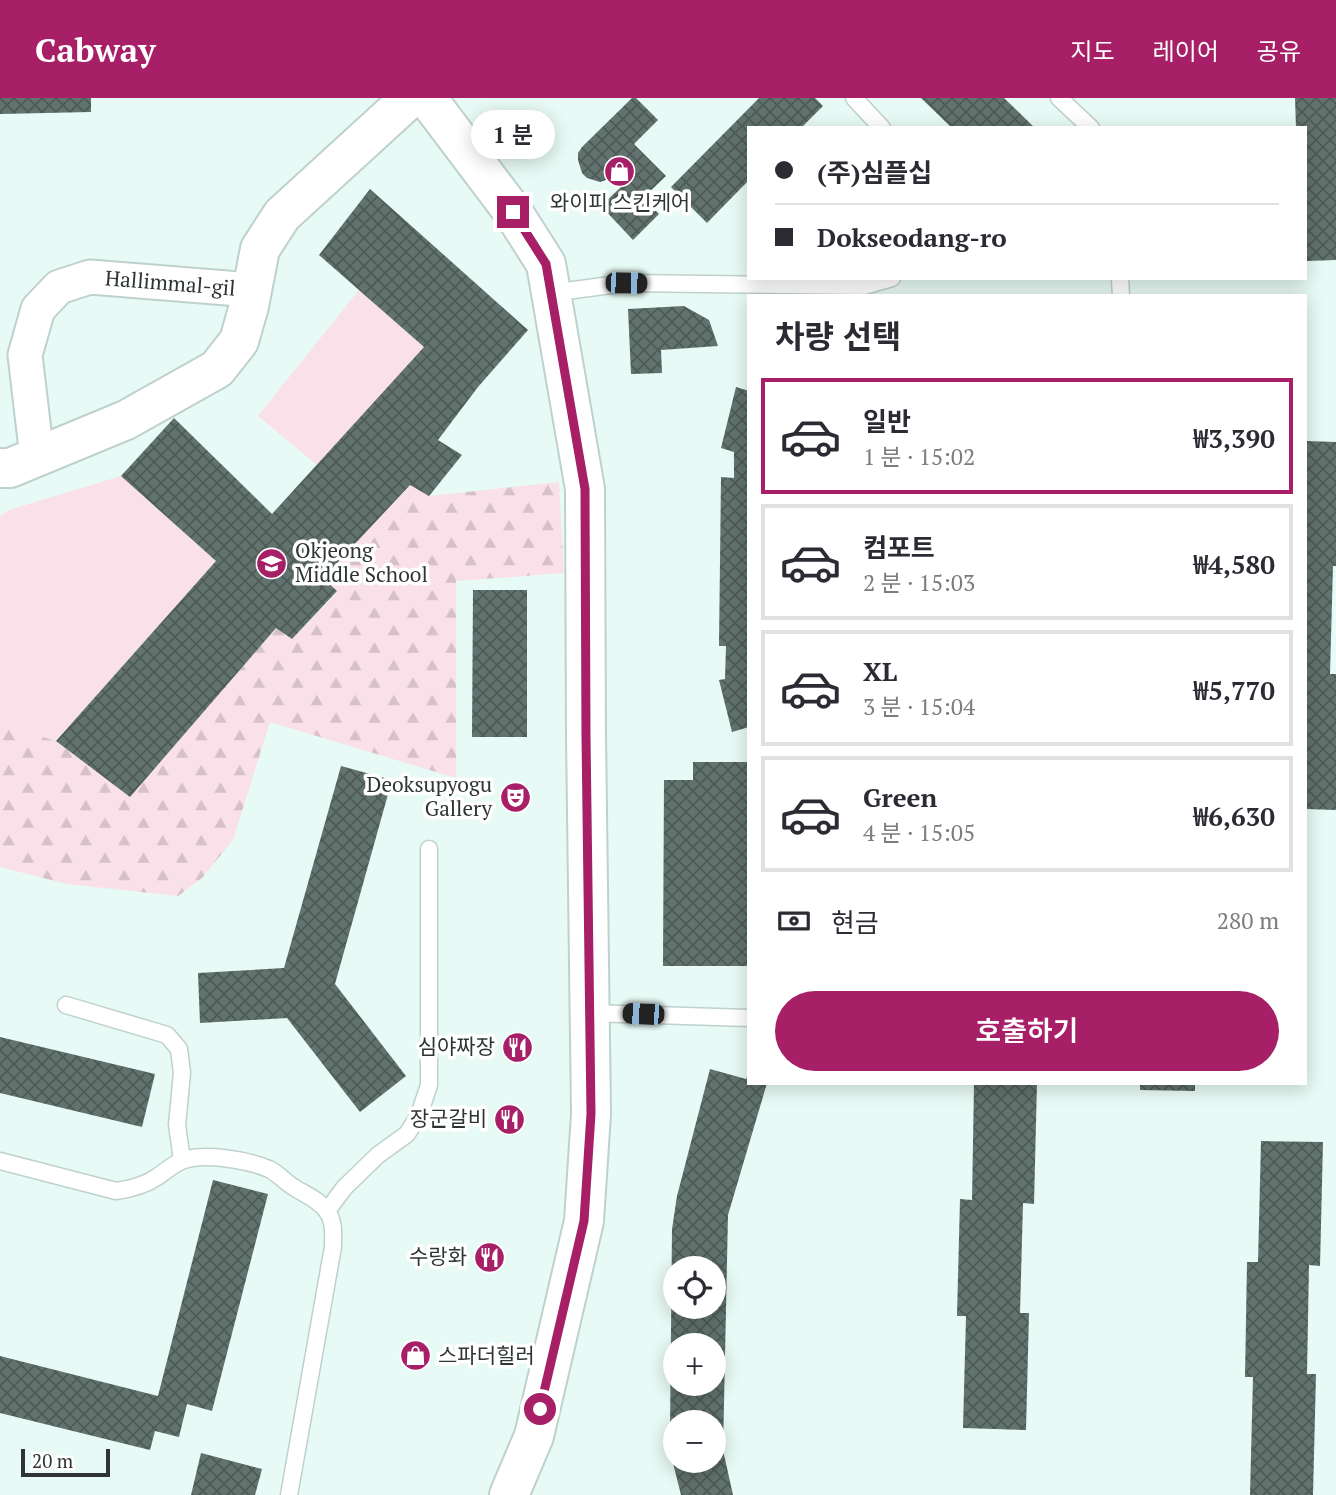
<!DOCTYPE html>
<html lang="ko">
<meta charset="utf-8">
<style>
body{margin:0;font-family:"PT Serif","Noto Sans KR",serif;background:#f2f2f3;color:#2b2b33;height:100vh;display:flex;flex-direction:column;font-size:26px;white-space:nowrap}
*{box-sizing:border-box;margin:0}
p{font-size:23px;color:#7c7c81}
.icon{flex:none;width:38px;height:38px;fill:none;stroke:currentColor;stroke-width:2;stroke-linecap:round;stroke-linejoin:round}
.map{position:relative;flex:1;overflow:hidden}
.details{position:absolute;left:747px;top:196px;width:560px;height:791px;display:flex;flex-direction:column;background:#fff;border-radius:0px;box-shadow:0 4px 18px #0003}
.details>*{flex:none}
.guide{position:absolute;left:747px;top:28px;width:560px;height:154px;border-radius:0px;box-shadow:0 4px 18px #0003;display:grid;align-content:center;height:154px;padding:0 28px;background:#fff}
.controls{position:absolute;left:663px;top:1158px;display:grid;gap:14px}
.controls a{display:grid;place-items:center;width:63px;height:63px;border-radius:50%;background:#fff;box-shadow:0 4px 18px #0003;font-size:35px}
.scale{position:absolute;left:21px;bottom:18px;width:89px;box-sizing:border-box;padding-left:7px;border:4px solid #2f3534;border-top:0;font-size:19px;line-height:24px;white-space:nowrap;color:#2f3534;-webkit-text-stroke:5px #fff;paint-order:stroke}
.end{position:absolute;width:32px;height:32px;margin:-16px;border:9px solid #a61f67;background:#fff;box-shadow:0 0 0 4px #fff}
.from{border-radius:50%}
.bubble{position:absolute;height:49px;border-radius:24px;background:#fff;box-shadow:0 4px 18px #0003;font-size:23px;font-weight:600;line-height:49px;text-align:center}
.car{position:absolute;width:21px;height:42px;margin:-21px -10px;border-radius:9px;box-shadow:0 0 5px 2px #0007;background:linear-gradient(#222 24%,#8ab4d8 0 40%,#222 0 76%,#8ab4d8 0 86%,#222 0)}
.guide b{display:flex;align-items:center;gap:24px;height:66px;font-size:26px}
.guide b+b{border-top:2px solid #e1e1e2}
.guide i{width:18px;height:18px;background:#2b2b33}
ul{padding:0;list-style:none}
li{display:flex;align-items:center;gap:21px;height:116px;margin:0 14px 10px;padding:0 14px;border:4px solid #e1e1e2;border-radius:0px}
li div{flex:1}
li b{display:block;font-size:26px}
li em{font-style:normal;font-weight:600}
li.on{border-color:#a61f67}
li>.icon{width:63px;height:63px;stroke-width:1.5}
h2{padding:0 28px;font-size:32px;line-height:84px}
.pay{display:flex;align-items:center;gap:18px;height:77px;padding:0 28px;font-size:26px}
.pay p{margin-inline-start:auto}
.cta{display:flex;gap:14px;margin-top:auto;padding:14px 28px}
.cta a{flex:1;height:80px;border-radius:42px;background:#a61f67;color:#fff;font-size:28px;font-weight:600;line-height:80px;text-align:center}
header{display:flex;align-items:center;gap:42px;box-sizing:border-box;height:98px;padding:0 35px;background:#a61f67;color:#fff}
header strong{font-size:33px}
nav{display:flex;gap:38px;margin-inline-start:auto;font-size:24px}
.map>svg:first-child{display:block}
.forest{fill:url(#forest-firs)}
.garden{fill:#fae0e9}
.building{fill:url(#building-cross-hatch);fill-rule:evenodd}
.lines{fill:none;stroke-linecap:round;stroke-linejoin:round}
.service-casing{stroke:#bfd1cc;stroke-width:19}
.minor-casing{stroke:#bfd1cc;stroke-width:37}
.tertiary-casing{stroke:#bfd1cc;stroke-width:42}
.secondary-casing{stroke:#bfd1cc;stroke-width:42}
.service{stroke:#fff;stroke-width:16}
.minor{stroke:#fff;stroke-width:33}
.tertiary{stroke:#fff;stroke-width:38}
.secondary{stroke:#fff;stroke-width:38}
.route{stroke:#a61f67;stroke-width:9}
.labels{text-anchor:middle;stroke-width:7;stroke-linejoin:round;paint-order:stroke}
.poi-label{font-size:21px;fill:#2f3534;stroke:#fff;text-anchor:end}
.street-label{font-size:21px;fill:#2f3534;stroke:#fff}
</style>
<header>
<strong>Cabway</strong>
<nav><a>지도</a><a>레이어</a><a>공유</a></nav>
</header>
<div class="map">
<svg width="1336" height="1397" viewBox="0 0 1336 1397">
<defs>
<pattern id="forest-firs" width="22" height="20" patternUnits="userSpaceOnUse" patternTransform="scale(1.75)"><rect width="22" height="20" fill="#fae0e9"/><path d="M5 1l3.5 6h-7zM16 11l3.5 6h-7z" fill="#d7c1c8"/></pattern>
<pattern id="building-cross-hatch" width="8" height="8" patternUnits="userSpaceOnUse" patternTransform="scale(1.75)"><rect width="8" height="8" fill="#62726e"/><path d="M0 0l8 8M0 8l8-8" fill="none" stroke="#4d5a56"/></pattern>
</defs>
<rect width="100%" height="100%" fill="#e8faf5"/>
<polygon class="forest" points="559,384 564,475 456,483 456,680 270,624 233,742 202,780 178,798 67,786 0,769 0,625 56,643 130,698 276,530 292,541 337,494 323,480 410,387 430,398"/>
<g class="garden">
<polygon points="359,192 424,249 317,367 258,318"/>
<polygon points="121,378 216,463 56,643 0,625 0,418 9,412"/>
</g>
<g class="building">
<polygon points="0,0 91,0 91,14 0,16"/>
<polygon points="632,0 636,0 658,22 634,46 666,78 643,100 659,116 633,142 601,108 621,89 612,80 600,84 587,80 582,75 578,62 578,55 582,49"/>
<polygon points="759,0 815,0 823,8 801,30 749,30 749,82 707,125 671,89"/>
<polygon points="921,0 1004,0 1035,30 952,30"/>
<polygon points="1295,0 1336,0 1336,162 1306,163 1306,30 1296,30"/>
<polygon points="370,91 528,232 478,289 438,342 462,357 429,398 410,387 323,480 337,493 292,541 276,530 130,699 56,643 216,463 121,378 174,320 272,416 424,249 319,157"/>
<polygon points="684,208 709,222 718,248 661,252 662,275 631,276 628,211"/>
<polygon points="736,289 749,293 749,629 732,634 719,582 725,581 726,548 719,548 721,379 734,380 734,354 721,350"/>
<polygon points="1306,343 1336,344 1336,468 1333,468 1330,576 1336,576 1336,712 1306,711"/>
<polygon points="473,492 527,492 527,639 472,639"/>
<polygon points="693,664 749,664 749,868 663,868 664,682 693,682"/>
<polygon points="341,668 392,682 335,886 406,978 360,1014 287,920 200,925 198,875 284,870"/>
<polygon points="0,939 155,976 142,1029 0,995"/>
<path d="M710 971 746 981 749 974V985H767L728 1117 723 1352 733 1397H681L673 1365 670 1334 672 1131 677 1098ZM676 1171H714V1209H676ZM676 1248H714V1286H676ZM676 1325H714V1363H676Z"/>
<polygon points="974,985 1037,985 1034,1106 1023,1105 1020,1215 1029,1215 1026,1332 963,1330 966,1218 957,1218 960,1101 972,1102"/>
<polygon points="1140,985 1195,985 1195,993 1140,992"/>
<polygon points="1261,1043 1323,1044 1320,1168 1309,1167 1307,1276 1316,1276 1313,1397 1250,1397 1253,1279 1245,1279 1247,1164 1258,1164"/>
<polygon points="213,1082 268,1096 212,1313 187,1306 179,1339 155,1333 150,1352 0,1315 0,1258 158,1298"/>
<polygon points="201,1355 262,1371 255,1397 191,1397"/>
</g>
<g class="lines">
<defs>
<g id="service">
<polyline points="854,0 882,30"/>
<polyline points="1059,0 1091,30"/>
<polyline points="1120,180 1121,198"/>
<polyline points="551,195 626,185 864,188 892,180"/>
<polyline points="66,907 167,937 179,951 182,975 177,1027 182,1062"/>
<polyline points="590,915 749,920"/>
<path d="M0 1063 116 1093C131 1091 144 1088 157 1079 165 1074 174 1065 184 1062 206 1055 248 1062 269 1071 279 1076 286 1085 295 1090 306 1097 319 1102 326 1112 335 1123 333 1136 333 1149L289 1397"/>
<polyline points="327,1113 344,1090 378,1057 407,1036 419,1017 429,987 429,751"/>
</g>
<g id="minor">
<path id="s1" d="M37 359 25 257 38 211 59 189 90 179 252 192"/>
</g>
<polyline id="tertiary" points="0,370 10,370 126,322 217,271 239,243 249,208 260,151 282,117 410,0"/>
<polyline id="secondary" points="427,0 513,114 546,166 585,391 586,638 591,1016 584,1123 534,1338 509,1397"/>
</defs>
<use href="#service" class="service-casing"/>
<use href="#minor" class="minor-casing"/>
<use href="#tertiary" class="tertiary-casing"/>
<use href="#secondary" class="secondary-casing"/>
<use href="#service" class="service"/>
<use href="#minor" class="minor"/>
<use href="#tertiary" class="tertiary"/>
<use href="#secondary" class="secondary"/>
</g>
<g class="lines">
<polyline class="route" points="513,114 546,166 585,391 586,638 591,1016 584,1123 540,1311"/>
</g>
<defs>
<symbol id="shop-disc" viewBox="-11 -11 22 22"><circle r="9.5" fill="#a61f67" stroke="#fff"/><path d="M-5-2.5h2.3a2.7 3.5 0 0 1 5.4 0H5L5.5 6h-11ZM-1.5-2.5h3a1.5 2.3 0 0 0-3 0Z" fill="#fff"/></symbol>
<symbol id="school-disc" viewBox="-11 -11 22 22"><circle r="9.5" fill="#a61f67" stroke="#fff"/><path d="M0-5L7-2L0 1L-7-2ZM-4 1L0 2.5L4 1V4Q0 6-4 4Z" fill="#fff"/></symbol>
<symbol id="theatre-disc" viewBox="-11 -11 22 22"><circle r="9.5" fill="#a61f67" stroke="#fff"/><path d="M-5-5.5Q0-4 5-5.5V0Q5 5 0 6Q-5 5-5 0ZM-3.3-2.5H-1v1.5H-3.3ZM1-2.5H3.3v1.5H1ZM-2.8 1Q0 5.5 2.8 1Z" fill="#fff"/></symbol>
<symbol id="restaurant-disc" viewBox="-11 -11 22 22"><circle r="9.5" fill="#a61f67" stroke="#fff"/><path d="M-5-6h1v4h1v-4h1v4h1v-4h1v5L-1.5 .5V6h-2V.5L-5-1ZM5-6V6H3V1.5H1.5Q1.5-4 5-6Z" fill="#fff"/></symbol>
</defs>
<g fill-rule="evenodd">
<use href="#shop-disc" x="602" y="56" width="35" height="35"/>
<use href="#school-disc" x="254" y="448" width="35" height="35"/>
<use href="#theatre-disc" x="498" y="682" width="35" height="35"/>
<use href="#restaurant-disc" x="500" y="932" width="35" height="35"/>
<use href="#restaurant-disc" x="492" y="1004" width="35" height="35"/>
<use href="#restaurant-disc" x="472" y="1142" width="35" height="35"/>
<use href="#shop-disc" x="398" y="1240" width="35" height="35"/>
</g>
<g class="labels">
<g class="poi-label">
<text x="620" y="112" text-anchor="middle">와이피 스킨케어</text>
<text x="295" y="460" text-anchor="start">Okjeong<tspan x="295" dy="24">Middle School</tspan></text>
<text x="492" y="694">Deoksupyogu<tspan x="492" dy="24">Gallery</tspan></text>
<text x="495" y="956">심야짜장</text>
<text x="487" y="1028">장군갈비</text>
<text x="467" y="1166">수랑화</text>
<text x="438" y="1265" text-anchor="start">스파더힐러</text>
</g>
<g class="street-label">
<text dy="7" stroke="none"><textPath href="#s1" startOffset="294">Hallimmal-gil</textPath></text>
</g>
</g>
</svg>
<div class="controls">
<a><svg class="icon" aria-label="locate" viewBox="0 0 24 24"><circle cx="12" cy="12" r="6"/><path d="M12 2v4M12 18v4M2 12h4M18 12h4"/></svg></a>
<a>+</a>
<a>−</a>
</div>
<div class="scale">20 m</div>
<i class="end from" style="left:540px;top:1311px"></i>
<i class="end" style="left:513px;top:114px"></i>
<div class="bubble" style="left:471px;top:12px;width:84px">1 분</div>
<i class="car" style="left:626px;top:185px;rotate:91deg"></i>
<i class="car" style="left:643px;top:916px;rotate:272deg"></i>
<div class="guide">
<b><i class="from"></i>(주)심플십</b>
<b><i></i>Dokseodang-ro</b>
</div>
<section class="details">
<h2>차량 선택</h2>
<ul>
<li class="on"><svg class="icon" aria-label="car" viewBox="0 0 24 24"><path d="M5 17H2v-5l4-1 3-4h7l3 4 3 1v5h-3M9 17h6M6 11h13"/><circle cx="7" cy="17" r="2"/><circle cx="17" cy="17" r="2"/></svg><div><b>일반</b><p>1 분 · 15:02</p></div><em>₩3,390</em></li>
<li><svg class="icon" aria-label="car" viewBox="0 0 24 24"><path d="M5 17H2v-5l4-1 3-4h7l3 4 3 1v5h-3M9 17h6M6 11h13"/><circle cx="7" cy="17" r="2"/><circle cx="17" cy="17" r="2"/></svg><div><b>컴포트</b><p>2 분 · 15:03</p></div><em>₩4,580</em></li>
<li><svg class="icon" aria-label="car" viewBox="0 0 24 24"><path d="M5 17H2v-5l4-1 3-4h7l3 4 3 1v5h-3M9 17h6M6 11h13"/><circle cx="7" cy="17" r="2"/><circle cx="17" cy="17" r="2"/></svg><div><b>XL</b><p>3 분 · 15:04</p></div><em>₩5,770</em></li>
<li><svg class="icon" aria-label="car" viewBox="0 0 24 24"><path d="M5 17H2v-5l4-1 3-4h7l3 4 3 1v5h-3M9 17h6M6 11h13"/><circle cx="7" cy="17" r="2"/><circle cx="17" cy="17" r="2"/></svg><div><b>Green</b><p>4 분 · 15:05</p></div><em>₩6,630</em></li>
</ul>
<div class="pay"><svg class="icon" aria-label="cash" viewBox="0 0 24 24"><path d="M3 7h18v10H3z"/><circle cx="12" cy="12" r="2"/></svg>현금<p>280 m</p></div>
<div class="cta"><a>호출하기</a></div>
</section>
</div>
